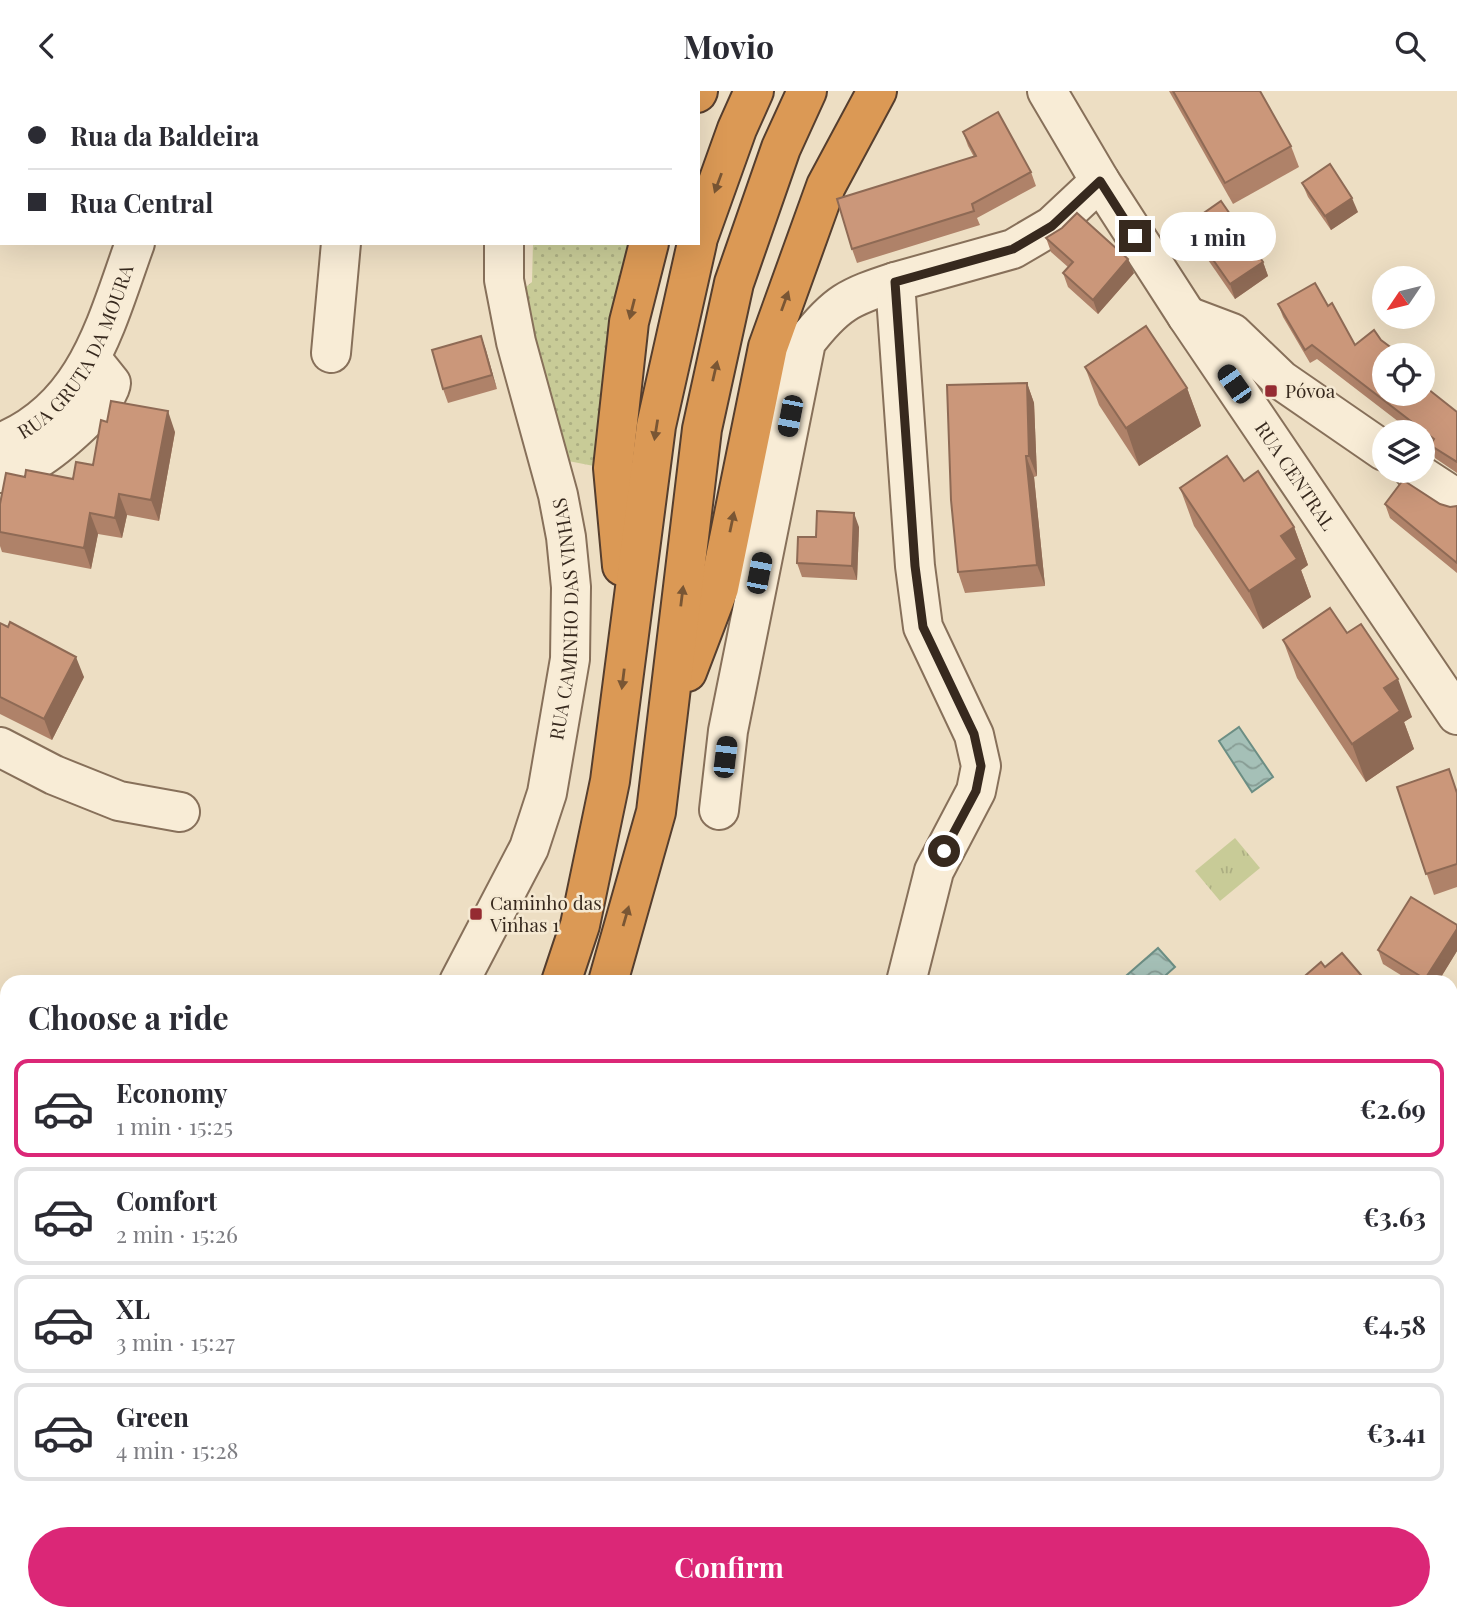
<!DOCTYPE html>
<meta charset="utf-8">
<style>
body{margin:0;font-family:"Playfair Display",serif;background:#f7f7f7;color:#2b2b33;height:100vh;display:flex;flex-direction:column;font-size:26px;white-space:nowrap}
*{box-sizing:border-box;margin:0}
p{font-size:23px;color:#7c7c81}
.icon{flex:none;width:38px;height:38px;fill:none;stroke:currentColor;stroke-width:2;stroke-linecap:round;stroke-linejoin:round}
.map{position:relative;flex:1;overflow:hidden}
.panel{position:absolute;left:0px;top:884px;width:1458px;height:646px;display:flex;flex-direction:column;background:#fff;border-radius:21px 21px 0 0;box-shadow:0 7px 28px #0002}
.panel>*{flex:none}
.guide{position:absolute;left:0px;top:0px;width:700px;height:154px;box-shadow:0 7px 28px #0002;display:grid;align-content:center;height:154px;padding:0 28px;background:#fff}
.needle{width:46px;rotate:235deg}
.tools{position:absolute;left:1372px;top:175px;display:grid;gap:14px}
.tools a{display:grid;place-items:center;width:63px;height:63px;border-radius:50%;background:#fff;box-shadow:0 7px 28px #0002;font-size:35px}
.end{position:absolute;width:32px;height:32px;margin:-16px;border:9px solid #37291e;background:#fff;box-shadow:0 0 0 4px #fff}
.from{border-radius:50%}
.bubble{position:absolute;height:49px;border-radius:24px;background:#fff;box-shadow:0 7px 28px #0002;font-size:23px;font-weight:700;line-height:49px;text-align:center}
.car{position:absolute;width:21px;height:42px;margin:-21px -10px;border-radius:9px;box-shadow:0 0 5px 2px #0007;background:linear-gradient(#222 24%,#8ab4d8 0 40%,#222 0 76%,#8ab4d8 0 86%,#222 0)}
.guide b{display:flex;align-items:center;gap:24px;height:66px;font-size:26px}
.guide b+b{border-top:2px solid #e1e1e2}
.guide i{width:18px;height:18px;background:#2b2b33}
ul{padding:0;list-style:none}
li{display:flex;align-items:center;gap:21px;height:98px;margin:0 14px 10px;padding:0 14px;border:4px solid #e1e1e2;border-radius:14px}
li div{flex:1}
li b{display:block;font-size:26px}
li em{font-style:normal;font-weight:700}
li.current{border-color:#db2777}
li>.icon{width:63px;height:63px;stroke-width:1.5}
h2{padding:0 28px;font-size:32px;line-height:84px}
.action{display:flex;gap:14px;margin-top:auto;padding:14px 28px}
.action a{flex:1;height:80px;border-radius:42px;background:#db2777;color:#fff;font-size:28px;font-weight:700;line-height:80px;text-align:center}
header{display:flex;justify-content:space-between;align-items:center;height:91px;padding:0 28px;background:#fff;font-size:32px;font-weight:700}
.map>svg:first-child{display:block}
.grass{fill:url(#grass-dots)}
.park{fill:url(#park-tufts)}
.water{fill:url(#water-waves);stroke:#6c8e84;stroke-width:2}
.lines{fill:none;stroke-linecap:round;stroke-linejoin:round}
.minor-casing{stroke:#87705a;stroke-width:42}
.highway-casing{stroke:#553e2e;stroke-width:42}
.minor{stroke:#f8ecd6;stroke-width:38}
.highway{stroke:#db9955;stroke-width:38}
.wall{fill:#af8269}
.shaded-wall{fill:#8e6a55}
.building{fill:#cb977a;stroke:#8e6a55;stroke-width:2}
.oneway{fill:#795634}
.route{stroke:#37291e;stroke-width:9}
.poi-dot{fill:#952b32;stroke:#f5e9d2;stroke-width:2.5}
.labels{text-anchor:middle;stroke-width:5;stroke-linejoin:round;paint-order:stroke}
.street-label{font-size:19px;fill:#37291e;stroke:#f5e9d2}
.poi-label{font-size:19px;fill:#37291e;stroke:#f5e9d2;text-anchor:start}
</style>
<header><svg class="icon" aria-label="back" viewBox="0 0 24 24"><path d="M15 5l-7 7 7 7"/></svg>Movio<svg class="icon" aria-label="search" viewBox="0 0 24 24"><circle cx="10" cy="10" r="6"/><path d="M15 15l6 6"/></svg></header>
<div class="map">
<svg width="1457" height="1528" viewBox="0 0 1457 1528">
<defs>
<pattern id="grass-dots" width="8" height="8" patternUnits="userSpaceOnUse" patternTransform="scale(1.75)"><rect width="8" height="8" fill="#c8cb97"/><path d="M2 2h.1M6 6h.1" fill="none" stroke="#acae82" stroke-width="1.8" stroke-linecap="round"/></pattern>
<pattern id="park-tufts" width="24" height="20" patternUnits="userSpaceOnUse" patternTransform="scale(1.75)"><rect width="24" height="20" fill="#c8cb97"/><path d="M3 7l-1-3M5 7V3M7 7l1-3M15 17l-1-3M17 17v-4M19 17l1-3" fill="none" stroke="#acae82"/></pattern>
<pattern id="water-waves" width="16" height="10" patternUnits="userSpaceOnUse" patternTransform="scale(1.75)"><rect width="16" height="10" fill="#a5c0b7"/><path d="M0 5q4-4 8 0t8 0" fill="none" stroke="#879c94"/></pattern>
</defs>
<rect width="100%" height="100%" fill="#eddec3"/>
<g class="grass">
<polygon points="556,0 671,0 556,2"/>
<polygon points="533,152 628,152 602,294 594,375 563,369 521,200 532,191"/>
</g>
<polygon class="park" points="1235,747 1260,777 1220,810 1195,780"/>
<g class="water">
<polygon points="1239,636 1273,686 1252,701 1219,650"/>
<polygon points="1158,857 1175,876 1158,891 1119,891"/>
</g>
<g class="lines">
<defs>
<g id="minor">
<path id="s1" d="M1047 0 1100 90 1187 225 1457 624"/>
<polyline points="191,2 191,0"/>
<polyline points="368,2 368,0"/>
<polyline points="536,2 537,0"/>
<polyline points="1187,225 1232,242 1281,289 1384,360"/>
<polyline points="331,262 341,152"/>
<path id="s2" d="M0 352C87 317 106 232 135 152"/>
<polyline points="1414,380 1457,408"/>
<path d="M0 382C12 379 26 375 36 369 54 358 110 312 111 292L91 267"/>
<polyline points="0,656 54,684 119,710 180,721"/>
<path d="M719 719 728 640 806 251C836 212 849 206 895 191"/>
<path id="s3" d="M459 891 529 757 547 702 570 568 571 496 566 446 558 404 516 251 504 189V152"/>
<polyline points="906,891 934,780 976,700 981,675 974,644 923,536 915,475 895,191 1013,158 1052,135 1100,90"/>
<polyline points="1451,960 1457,955"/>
<polyline points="0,1117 7,1125"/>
<polyline points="0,1220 7,1212"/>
<polyline points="1451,1241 1457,1238"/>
<polyline points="1086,1522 1087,1528"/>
<polyline points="313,1528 316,1522"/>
<polyline points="781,1528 782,1522"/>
<polyline points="911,1528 918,1522"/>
</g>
<g id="highway">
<polyline points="697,2 698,0"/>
<polyline points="698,147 737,38 754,0"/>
<polyline points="622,475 613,377 629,231 649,152"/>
<polyline points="687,581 719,497 768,256 826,95 877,0"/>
<polyline points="561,891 580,834 610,690 656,335 697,152"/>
<polyline points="608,891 656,721 702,338 734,192 781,57 807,0"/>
<polyline points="192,1528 196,1522"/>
<polyline points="248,1528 251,1522"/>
</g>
</defs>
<use href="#minor" class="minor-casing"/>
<use href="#highway" class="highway-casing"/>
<use href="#minor" class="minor"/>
<use href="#highway" class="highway"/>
</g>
<g class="wall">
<polygon points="1169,0 1260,0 1291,55 1299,76 1233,113"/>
<polygon points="963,41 1031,81 1036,95 977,127 980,134 857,172 852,158 974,66 968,55"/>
<polygon points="1302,92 1358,121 1331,139 1308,106"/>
<polygon points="1188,133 1263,171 1268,185 1235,208 1193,147"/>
<polygon points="1046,147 1134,182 1098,223 1068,196 1063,182 1068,176 1051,161"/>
<polygon points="1278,213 1328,215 1355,254 1384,264 1457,321 1457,382 1435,367 1430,355 1423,350 1423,341 1412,341 1317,268 1310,272 1283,226"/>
<polygon points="481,245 497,298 448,312 443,298"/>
<polygon points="1085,276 1187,297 1201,335 1139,375 1099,314"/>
<polygon points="1027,292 1034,312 1037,385 1034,386 1045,495 965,502 958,481"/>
<polygon points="107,331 175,341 159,430 127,424 122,447 98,443 91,478 2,461 0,455 0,413 25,386 73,388 93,374"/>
<polygon points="1244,390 1294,436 1308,474 1301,479 1311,506 1263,538 1194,435 1180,397"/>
<polygon points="1385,413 1440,413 1450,416 1457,415 1457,482 1390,427"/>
<polygon points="859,436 857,489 802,486 797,472 816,446"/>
<polygon points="0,532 84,586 52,649 0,623"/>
<polygon points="1347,542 1412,626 1404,631 1414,658 1366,691 1297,587 1283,549"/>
<polygon points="1397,696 1457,700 1457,796 1434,804"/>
<polygon points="1378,859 1457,860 1438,891 1412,891 1383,873"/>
</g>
<g class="shaded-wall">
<polygon points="2,61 2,92 0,98 0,67"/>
<polygon points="1352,107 1358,121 1331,139 1325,125"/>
<polygon points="1128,168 1134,182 1098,223 1093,209"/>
<polygon points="1263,171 1268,185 1235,208 1230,193"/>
<polygon points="481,245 486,259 497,298 492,284"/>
<polygon points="1027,292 1034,312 1037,385 1029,365"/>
<polygon points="1187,297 1201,335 1139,375 1126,337"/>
<polygon points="168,320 175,341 159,430 151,409"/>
<polygon points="1026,365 1034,386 1045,495 1037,474"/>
<polygon points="119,403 127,424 122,447 115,427"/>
<polygon points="90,422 98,443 91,478 84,457"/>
<polygon points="854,422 859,436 857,489 852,475"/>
<polygon points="1294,436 1308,474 1301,479 1311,506 1263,538 1249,500 1281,445"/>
<polygon points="76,566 84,586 52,649 44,628"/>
<polygon points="1398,588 1412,626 1404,631 1414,658 1366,691 1352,653 1384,597"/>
<polygon points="1457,838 1457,860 1438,891 1426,891 1425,888"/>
<polygon points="1457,1057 1457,1075 1451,1080 1451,1062"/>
</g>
<g class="building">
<polygon points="0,0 19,0 19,2 2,2 2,61 0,67"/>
<polygon points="1173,0 1260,0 1291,55 1225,92"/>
<polygon points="998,21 1031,81 972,113 974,120 852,158 837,108 976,65 963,41"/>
<polygon points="1330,73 1352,107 1325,125 1302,92"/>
<polygon points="1221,110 1263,171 1230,193 1188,133"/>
<polygon points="1077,122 1128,168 1093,209 1063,182 1073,171 1046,147 1062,137"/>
<polygon points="1315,192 1328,215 1332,212 1355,254 1374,239 1381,249 1401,264 1384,264 1384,303 1423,303 1423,294 1457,321 1457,371 1430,354 1434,348 1312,254 1305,259 1278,213"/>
<polygon points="1146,235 1187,297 1126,337 1085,276"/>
<polygon points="481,245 492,284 443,298 432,259"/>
<polygon points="1027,292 1029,365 1026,365 1037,474 958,481 951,409 947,294"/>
<polygon points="111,310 168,320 151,409 119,403 115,427 90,422 84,457 0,441 0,413 6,382 25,386 26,379 73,388 76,371 93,374 101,329 107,331"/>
<polygon points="1227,365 1244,390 1258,380 1294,436 1281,445 1297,468 1249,500 1180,397"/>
<polygon points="1403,389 1440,413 1450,416 1457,415 1457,472 1385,413"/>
<polygon points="817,420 854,422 852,475 797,472 798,446 816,446"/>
<polygon points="1330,517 1347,542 1361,533 1398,588 1384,597 1400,620 1352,653 1283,549"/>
<polygon points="10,531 76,566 44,628 0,606 0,532 8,536"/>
<polygon points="1449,678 1457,702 1457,773 1426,783 1397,696"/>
<polygon points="1411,806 1457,834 1457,838 1425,888 1378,859"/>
<polygon points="1342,862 1367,891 1300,891 1299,890 1321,871 1325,876"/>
<polygon points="1457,999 1457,1057 1451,1062 1451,1004"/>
<polygon points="691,1522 735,1522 746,1528 686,1528"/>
</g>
<defs><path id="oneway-solid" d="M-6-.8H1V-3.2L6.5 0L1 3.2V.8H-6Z" transform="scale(1.75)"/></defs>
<g class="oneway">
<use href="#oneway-solid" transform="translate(718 92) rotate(110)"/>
<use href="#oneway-solid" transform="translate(785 210) rotate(-70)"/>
<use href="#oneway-solid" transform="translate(632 218) rotate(104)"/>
<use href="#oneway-solid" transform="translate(715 280) rotate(-77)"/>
<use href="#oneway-solid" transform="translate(656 339) rotate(99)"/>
<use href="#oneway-solid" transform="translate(732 431) rotate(-78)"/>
<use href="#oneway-solid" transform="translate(682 505) rotate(-83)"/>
<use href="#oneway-solid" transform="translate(623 588) rotate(97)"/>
<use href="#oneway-solid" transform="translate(626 825) rotate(-74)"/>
</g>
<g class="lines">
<polyline class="route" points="944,760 976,700 981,675 974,643 923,536 915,475 895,191 1013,158 1052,135 1100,90 1135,145"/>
</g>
<g class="poi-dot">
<rect x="1264" y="293" width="14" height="14" rx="3.5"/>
<rect x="469" y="816" width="14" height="14" rx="3.5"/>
</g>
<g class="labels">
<g class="street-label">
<text dy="7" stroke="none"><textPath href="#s2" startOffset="124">RUA GRUTA DA MOURA</textPath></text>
<text dy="7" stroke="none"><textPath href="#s1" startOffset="458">RUA CENTRAL</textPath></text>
<text dy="7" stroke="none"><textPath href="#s3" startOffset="385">RUA CAMINHO DAS VINHAS</textPath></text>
</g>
<g class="poi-label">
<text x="1285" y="307">Póvoa</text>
<text x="490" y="819">Caminho das<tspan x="490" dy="22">Vinhas 1</tspan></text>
</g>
</g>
</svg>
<div class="tools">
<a><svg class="needle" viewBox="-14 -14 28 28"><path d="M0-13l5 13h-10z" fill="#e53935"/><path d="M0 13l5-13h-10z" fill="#7c7c81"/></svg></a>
<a><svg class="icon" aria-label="locate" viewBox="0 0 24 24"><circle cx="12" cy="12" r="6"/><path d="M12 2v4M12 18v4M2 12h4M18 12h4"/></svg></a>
<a><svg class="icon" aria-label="layers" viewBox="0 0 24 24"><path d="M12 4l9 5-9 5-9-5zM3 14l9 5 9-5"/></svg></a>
</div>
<i class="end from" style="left:944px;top:760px"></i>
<i class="end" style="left:1135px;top:145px"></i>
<div class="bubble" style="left:1160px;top:121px;width:116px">1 min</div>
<i class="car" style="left:1234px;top:293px;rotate:325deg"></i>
<i class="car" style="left:790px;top:325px;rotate:191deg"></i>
<i class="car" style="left:759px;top:482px;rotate:11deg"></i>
<i class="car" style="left:725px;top:666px;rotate:7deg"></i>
<div class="guide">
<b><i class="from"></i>Rua da Baldeira</b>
<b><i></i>Rua Central</b>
</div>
<section class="panel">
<h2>Choose a ride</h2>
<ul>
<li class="current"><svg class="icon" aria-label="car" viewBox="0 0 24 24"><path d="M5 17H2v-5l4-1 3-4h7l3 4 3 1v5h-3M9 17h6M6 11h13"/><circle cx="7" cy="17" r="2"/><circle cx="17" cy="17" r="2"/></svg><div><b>Economy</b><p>1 min · 15:25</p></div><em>€2.69</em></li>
<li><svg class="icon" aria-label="car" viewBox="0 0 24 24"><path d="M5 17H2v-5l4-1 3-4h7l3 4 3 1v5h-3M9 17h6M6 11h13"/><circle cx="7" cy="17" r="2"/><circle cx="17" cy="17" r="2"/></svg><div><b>Comfort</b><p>2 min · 15:26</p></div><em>€3.63</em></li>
<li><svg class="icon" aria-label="car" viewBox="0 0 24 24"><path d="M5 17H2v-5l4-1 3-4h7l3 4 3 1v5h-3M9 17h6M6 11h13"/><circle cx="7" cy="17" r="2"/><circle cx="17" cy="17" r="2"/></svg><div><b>XL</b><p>3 min · 15:27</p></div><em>€4.58</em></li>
<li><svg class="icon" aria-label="car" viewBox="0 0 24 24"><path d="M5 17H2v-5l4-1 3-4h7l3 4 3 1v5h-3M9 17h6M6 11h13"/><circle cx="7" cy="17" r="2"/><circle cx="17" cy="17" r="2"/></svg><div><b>Green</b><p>4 min · 15:28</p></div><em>€3.41</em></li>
</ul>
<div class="action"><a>Confirm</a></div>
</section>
</div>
